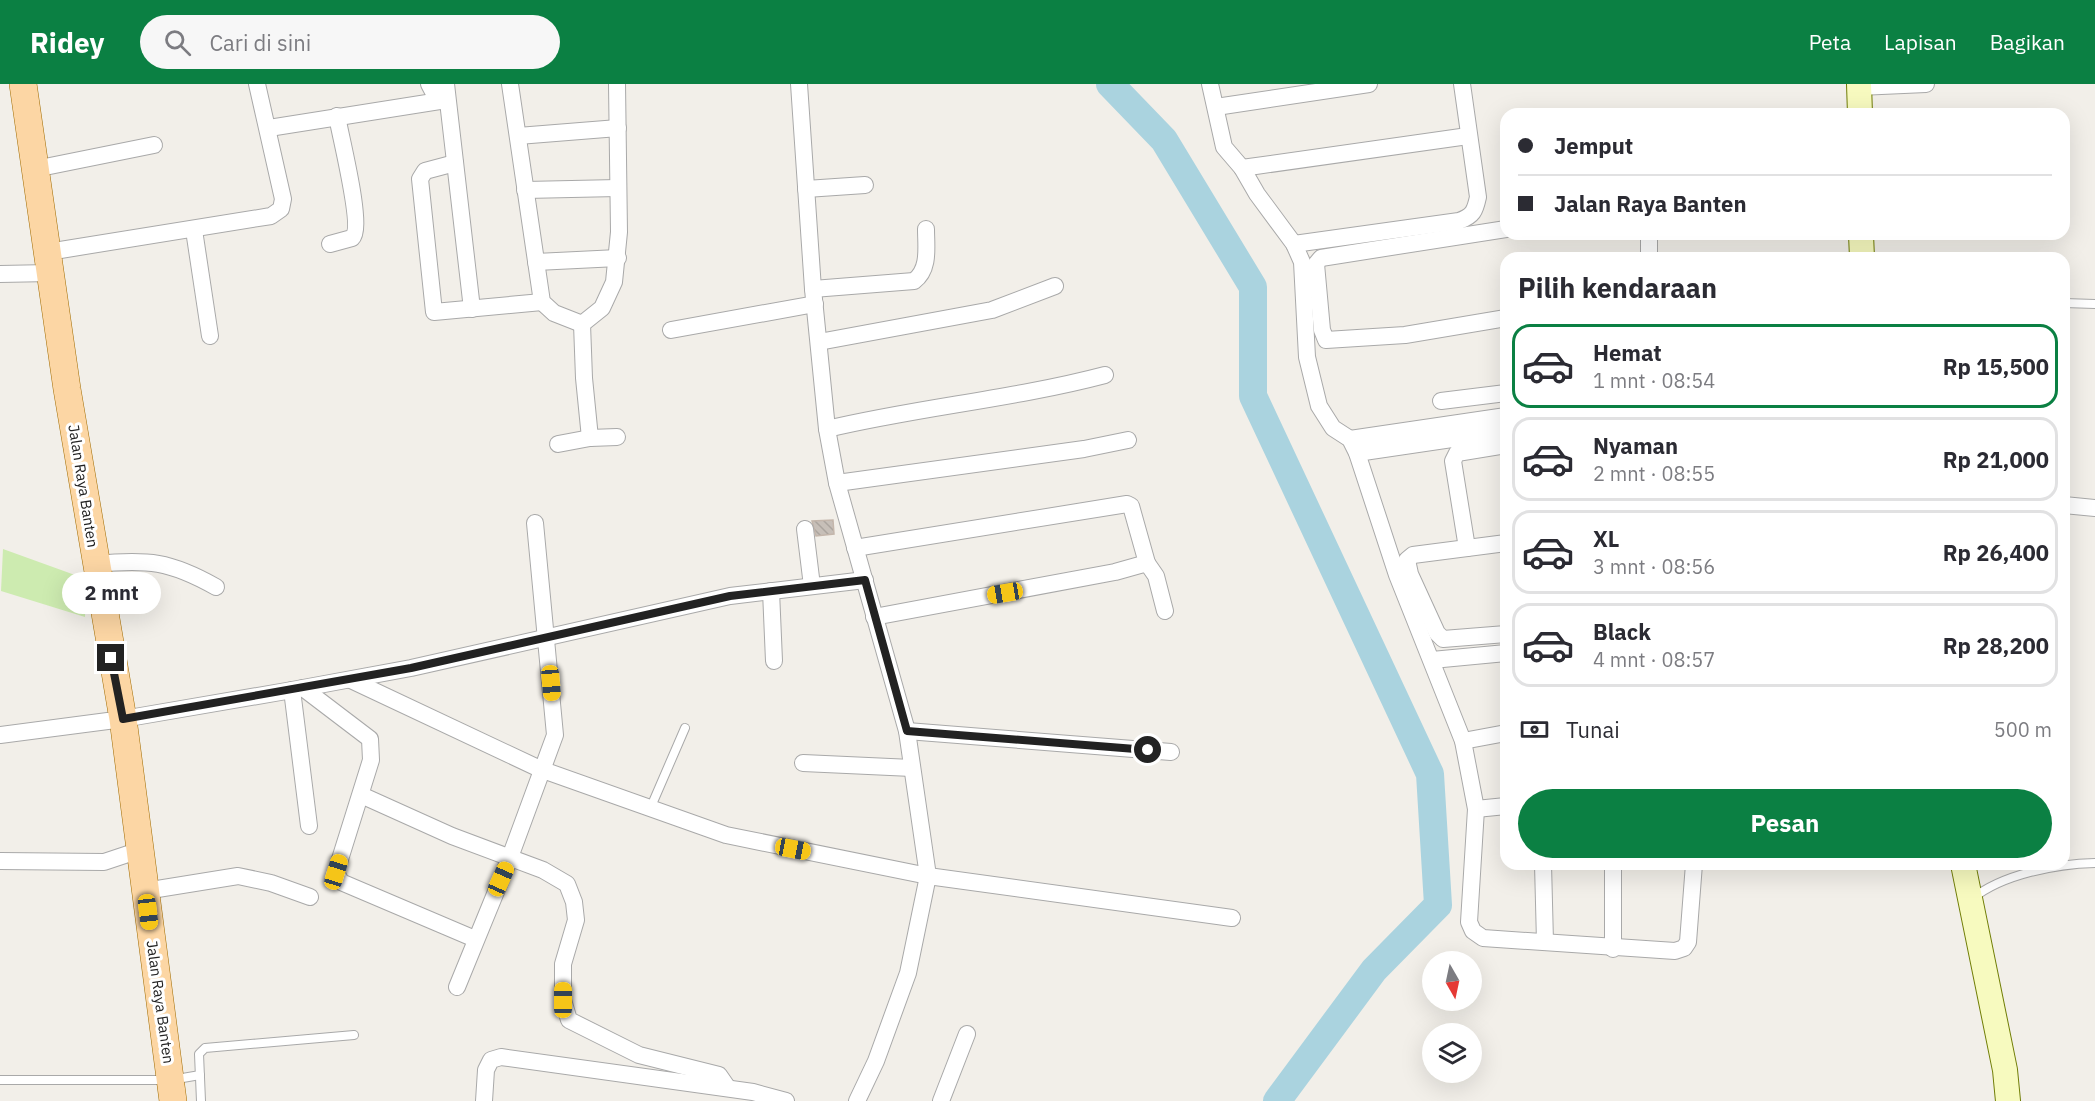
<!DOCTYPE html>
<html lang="id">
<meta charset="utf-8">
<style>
body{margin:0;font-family:"IBM Plex Sans",sans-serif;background:#f7f7f7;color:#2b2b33;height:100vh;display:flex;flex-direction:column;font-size:22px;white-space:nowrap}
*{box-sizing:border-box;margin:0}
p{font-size:20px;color:#7c7c81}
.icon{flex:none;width:33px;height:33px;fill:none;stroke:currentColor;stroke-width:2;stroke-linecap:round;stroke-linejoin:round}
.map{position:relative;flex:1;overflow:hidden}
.side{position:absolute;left:1500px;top:168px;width:570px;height:618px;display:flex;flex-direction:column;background:#fff;border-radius:18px;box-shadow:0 6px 24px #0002}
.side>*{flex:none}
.guide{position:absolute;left:1500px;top:24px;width:570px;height:132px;border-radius:18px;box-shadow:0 6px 24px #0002;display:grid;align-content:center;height:132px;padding:0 18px;background:#fff}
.needle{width:39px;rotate:171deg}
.fabs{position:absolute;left:1422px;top:867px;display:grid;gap:12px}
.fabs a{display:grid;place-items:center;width:60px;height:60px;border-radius:50%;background:#fff;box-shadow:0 6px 24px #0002;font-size:30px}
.end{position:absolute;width:27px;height:27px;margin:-14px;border:8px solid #222;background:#fff;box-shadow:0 0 0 3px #fff}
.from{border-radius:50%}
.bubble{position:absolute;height:42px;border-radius:21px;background:#fff;box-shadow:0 6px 24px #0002;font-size:20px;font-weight:700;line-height:42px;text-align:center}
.car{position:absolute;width:18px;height:36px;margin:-18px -9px;border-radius:8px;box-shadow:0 0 4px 2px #0007;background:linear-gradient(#f5c518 24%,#345 0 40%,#f5c518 0 76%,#345 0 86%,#f5c518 0)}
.guide b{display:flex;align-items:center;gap:21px;height:57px;font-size:22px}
.guide b+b{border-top:2px solid #e1e1e2}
.guide i{width:15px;height:15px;background:#2b2b33}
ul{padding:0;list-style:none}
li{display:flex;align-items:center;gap:18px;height:84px;margin:0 12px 9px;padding:0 6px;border:3px solid #e1e1e2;border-radius:18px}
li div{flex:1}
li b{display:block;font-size:22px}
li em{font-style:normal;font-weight:700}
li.selected{border-color:#0b8043}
li>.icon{width:54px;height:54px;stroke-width:1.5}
h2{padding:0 18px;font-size:27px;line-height:72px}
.pay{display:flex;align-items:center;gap:15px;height:66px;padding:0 18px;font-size:22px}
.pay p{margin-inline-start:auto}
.cta{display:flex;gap:12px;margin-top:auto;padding:12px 18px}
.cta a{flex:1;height:69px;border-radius:36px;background:#0b8043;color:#fff;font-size:24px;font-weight:700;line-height:69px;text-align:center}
header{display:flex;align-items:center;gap:36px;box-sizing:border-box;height:84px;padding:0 30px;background:#0b8043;color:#fff}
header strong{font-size:28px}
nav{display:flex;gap:33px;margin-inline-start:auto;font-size:21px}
.search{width:420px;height:54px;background:#f7f7f7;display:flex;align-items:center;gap:15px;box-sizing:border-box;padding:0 21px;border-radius:33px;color:#7c7c81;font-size:22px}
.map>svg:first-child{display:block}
.grass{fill:#cdebb0}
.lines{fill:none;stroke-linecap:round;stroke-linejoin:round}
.river{stroke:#aad3df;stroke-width:28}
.building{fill:url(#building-back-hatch);stroke:#c4b6ab;stroke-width:1.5}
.lane-casing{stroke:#a9a9a9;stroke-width:10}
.street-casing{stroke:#a9a9a9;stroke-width:18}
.secondary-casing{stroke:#707d05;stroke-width:26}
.primary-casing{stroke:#a06b00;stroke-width:28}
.lane{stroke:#fff;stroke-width:8}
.street{stroke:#fff;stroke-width:16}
.secondary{stroke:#f7fabf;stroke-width:24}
.primary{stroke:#fcd6a4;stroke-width:27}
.route{stroke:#222;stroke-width:8}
.labels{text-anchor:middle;stroke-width:6;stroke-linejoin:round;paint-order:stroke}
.street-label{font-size:15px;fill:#222;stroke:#fff}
</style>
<header>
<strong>Ridey</strong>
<div class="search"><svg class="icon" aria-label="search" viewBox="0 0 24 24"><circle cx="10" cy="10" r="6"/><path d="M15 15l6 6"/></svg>Cari di sini</div>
<nav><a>Peta</a><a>Lapisan</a><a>Bagikan</a></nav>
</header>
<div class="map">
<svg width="2095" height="1017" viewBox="0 0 2095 1017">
<defs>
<pattern id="building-back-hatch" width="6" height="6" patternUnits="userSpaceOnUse" patternTransform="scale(1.5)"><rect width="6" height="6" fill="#c7bfb8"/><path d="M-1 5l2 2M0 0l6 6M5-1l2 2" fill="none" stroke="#aba49e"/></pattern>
</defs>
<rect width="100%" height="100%" fill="#f2efe9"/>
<polygon class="grass" points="3,465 86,495 85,533 1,507"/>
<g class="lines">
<polyline class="river" points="1110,0 1164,56 1253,203 1253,312 1430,690 1438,821 1374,886 1277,1017"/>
</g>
<polygon class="building" points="833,436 834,450 816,452 812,437"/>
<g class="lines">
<defs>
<g id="lane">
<polyline points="2064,219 2095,220"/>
<polyline points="650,725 685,644"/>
<path d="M1972 815C2002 790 2057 780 2095 779"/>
<polyline points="0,996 171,996 200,991"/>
<polyline points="201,1017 199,970 205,964 354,951"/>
</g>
<g id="street">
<polyline points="429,0 438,17"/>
<polyline points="446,0 472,225"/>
<polyline points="510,0 542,218 554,229 582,240 602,224 614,198 619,148 617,0"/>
<polyline points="799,0 813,205 827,345 837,399 907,647 928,792 908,889 876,977 857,1017"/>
<polyline points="1210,0 1224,63 1242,84 1257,110 1294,160 1302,178 1307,273 1319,322 1333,344 1350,355 1357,369 1397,491 1463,657 1476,725 1469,838 1473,847 1483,854 1675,867 1684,864 1688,858 1694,780"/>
<polyline points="1859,3 1926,0"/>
<polyline points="1216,23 1369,0"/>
<polyline points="269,44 446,16"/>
<polyline points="518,52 618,44"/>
<polyline points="455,79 425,87 420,95 434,228 542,218"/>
<polyline points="1242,84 1468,52"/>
<polyline points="35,85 154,61"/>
<polyline points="806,105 865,101"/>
<polyline points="525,106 618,104"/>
<polyline points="1506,145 1321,174 1316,180 1322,246 1326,256 1405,251 1506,234"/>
<polyline points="194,146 210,252"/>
<path d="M330 160 352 154C364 143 340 51 337 32"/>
<path d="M1294 160 1459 137C1473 132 1475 127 1478 113L1462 0"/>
<polyline points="48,168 271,132 281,125 283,115 257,0"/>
<polyline points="1649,174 1649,150"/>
<polyline points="536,178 618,174"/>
<polyline points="0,190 50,189"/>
<path d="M813 205 914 197C930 185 926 163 926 145"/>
<polyline points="582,240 584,294 590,354"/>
<polyline points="671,246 815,220"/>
<polyline points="819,258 992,226 1055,202"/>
<polyline points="1441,317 1506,309"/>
<path d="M827 345C919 323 1014 315 1105 291"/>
<polyline points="1350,355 1506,332"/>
<polyline points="558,360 590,354 617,353"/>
<polyline points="1357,369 1506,347"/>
<polyline points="837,399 1084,365 1128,356"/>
<polyline points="2064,421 2095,424"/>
<polyline points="805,445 812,502"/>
<polyline points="1506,459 1413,471 1407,476 1410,490 1437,549 1443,555 1506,550"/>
<polyline points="855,464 1127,420 1131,422 1147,479"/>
<polyline points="1467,464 1453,377 1457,369 1506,361"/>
<path d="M95 480C148 475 170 477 216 503"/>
<polyline points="771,507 774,577"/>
<polyline points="874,533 1115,488 1147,479 1156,492 1165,527"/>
<polyline points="1432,576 1506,569"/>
<polyline points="351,596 540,685 726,751 928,792 1232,834"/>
<polyline points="303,604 370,655 371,676 336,788 341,798 475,855"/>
<polyline points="292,606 309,742"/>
<polyline points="907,647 1171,668"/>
<polyline points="0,651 123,635 292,606 411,584 730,512 865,496"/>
<polyline points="1463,657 1506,649"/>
<polyline points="803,679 912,684"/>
<polyline points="361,711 452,752 543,786 567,800 574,818 576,836 563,880 563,916 569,936 639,971 719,991 728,1004"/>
<polyline points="1476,725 1506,722"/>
<polyline points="0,777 104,778 140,766"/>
<polyline points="1543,780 1545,858"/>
<polyline points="145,807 238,792 271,799 310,813"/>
<polyline points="1613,865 1613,780"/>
<polyline points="457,903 509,776 555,651 535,439"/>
<polyline points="484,1017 486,986 491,976 501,973 753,1008 786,1017"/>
<polyline points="941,1017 967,950"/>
</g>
<g id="secondary">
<polyline points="1859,0 1860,30"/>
<polyline points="1861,150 1862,174"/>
<polyline points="1963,780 2005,986 2008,1017"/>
</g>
<polyline id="primary" points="23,0 67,305 123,635 173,1017"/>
</defs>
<use href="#lane" class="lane-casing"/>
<use href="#street" class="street-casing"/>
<use href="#secondary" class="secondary-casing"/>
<use href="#primary" class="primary-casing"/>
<use href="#lane" class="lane"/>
<use href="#street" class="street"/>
<use href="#secondary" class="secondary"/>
<use href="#primary" class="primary"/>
</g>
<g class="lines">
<polyline class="route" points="111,574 123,635 411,584 730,512 865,496 907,647 1148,666"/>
</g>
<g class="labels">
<g class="street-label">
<text transform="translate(83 402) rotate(81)" y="5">Jalan Raya Banten</text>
<text transform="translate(160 918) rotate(82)" y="5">Jalan Raya Banten</text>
</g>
</g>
</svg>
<div class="fabs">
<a><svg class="needle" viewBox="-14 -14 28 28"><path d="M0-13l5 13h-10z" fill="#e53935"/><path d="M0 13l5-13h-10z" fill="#7c7c81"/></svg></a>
<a><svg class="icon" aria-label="layers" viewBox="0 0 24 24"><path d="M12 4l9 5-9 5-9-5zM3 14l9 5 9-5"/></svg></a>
</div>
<i class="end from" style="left:1148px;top:666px"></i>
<i class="end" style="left:111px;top:574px"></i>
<div class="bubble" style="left:62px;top:488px;width:99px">2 mnt</div>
<i class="car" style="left:1005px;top:509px;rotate:260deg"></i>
<i class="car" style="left:551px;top:599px;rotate:175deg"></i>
<i class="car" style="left:793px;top:765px;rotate:101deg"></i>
<i class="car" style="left:336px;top:788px;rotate:17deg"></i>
<i class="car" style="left:501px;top:795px;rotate:24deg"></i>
<i class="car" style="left:148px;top:828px;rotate:173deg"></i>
<i class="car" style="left:563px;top:916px;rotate:0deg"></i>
<div class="guide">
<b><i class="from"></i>Jemput</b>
<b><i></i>Jalan Raya Banten</b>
</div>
<section class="side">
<h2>Pilih kendaraan</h2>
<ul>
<li class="selected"><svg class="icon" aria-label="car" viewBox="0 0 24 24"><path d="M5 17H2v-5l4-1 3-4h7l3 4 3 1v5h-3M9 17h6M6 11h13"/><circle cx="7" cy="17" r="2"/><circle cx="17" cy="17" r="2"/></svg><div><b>Hemat</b><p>1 mnt · 08:54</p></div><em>Rp 15,500</em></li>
<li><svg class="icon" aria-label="car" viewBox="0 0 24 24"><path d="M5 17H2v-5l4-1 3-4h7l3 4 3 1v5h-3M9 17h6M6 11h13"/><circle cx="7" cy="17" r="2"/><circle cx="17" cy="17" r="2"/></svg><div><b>Nyaman</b><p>2 mnt · 08:55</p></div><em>Rp 21,000</em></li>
<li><svg class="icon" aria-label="car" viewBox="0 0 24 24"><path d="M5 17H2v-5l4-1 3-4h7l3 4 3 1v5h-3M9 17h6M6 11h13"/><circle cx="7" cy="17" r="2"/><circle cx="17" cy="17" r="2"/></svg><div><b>XL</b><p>3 mnt · 08:56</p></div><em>Rp 26,400</em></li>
<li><svg class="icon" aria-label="car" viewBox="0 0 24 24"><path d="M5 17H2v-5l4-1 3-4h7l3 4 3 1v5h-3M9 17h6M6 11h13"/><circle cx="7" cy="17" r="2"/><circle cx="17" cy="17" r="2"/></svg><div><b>Black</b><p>4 mnt · 08:57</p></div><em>Rp 28,200</em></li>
</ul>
<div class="pay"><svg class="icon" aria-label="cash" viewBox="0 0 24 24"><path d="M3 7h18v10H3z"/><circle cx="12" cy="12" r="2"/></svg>Tunai<p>500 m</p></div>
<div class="cta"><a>Pesan</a></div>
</section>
</div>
